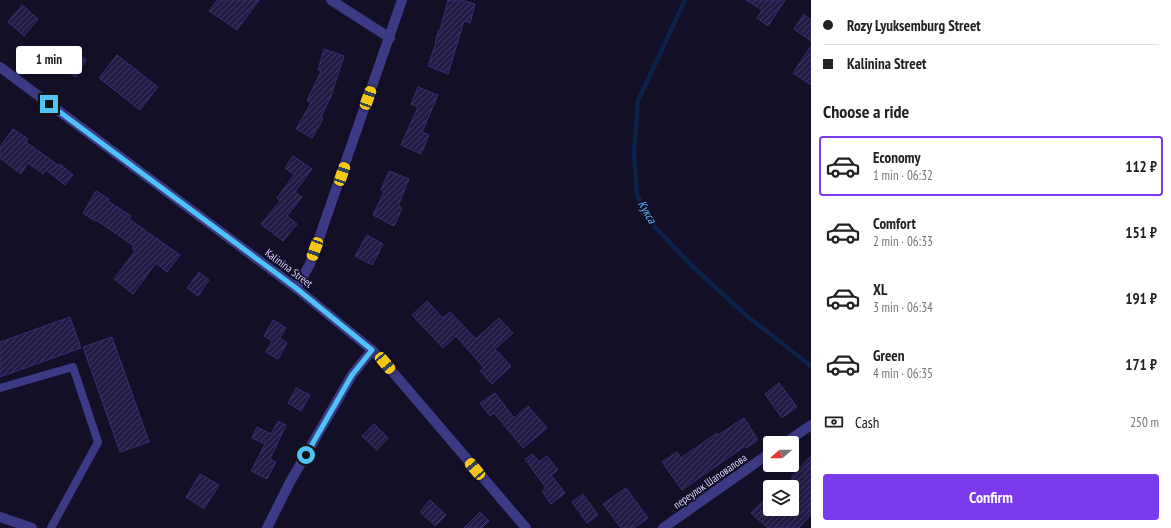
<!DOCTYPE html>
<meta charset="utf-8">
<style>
body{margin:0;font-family:"PT Sans Narrow",sans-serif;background:#f6f6f6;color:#202124;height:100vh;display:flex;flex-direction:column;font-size:15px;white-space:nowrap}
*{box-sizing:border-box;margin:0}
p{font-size:13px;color:#757577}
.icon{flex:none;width:22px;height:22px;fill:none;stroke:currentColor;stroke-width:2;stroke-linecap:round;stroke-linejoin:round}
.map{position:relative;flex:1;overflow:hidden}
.side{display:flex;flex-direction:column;background:#fff;width:360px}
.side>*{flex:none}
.banner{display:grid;align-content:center;height:88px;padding:0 12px;background:#fff}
.needle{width:26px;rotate:249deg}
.buttons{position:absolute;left:763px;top:436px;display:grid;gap:8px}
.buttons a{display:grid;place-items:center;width:36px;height:36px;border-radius:4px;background:#fff;box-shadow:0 2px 6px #0003;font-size:20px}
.end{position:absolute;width:18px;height:18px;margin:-9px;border:5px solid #4fc3f7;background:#111;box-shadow:0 0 0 2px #111}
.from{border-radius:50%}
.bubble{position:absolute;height:28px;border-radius:4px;background:#fff;box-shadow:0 2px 6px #0003;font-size:13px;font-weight:700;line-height:28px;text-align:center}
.car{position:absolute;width:12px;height:24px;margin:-12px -6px;border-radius:5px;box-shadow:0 0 3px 1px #0007;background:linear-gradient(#f5c518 24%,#345 0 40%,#f5c518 0 76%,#345 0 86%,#f5c518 0)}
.banner b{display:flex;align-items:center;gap:14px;height:38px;font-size:15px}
.banner b+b{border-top:1px solid #e0e0e0}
.banner i{width:10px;height:10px;background:#202124}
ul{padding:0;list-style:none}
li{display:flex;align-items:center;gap:12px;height:60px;margin:0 8px 6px;padding:0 4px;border:2px solid transparent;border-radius:4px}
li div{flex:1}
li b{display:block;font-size:15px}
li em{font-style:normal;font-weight:700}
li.current{border-color:#7c3aed}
li>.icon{width:36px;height:36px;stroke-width:1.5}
h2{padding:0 12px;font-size:18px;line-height:48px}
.pay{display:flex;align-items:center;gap:10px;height:44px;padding:0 12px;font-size:15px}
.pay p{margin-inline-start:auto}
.cta{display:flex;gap:8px;margin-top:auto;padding:8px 12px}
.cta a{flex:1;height:46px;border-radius:4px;background:#7c3aed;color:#fff;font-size:16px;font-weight:700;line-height:46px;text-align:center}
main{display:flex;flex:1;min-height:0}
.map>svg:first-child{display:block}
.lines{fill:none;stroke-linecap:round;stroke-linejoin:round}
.stream{stroke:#0c2248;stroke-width:4.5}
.building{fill:url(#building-hatch);stroke:#3b2d73}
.service{stroke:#3d3a85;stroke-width:8}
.minor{stroke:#3d3a85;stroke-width:10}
.tertiary{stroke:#3d3a85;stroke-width:10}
.route{stroke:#4fc3f7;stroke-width:5}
.labels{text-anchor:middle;stroke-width:3.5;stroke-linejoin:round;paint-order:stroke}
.street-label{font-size:11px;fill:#d9d4ff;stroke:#130f26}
.water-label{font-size:12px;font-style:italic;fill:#62b6ff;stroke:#130f26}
</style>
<main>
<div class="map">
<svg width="811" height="528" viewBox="0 0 811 528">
<defs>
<pattern id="building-hatch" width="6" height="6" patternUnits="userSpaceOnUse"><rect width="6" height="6" fill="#241b47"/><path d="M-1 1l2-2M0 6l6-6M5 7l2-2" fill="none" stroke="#433b63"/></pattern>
</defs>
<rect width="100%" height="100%" fill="#130f26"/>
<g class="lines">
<polyline class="stream" points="685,0 638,101 634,153 637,195 654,226 691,265 747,316 811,366"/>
</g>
<g class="building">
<polygon points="217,0 259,0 237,30 209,11"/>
<polygon points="448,0 461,0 475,4 470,23 464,21 448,74 428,66 436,43 435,43 439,29 440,30"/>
<polygon points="746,0 785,0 768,26 757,18 762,10"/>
<polygon points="22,5 38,19 24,36 8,22"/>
<polygon points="804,14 811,20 811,41 794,29"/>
<polygon points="811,46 811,85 793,73"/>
<polygon points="324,49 344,56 331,96 321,117 323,119 312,138 296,129 311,103 307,101 321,71 318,70"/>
<polygon points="71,50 86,60 76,77 60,67"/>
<polygon points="117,55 158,87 140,110 99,78"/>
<polygon points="418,87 438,95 422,132 429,135 421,154 401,145 418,107 411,104"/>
<polygon points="13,129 28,139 26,142 58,165 60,164 73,175 65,185 46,170 43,174 28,163 21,174 0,158 0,147"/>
<polygon points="293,156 312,169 295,192 302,197 287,216 297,224 283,241 261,224 280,201 277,198 294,175 285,168"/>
<polygon points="389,171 409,179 398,206 402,208 394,226 373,215 384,192 381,190"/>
<polygon points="96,191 109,199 108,201 131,216 129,219 180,255 167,272 156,263 133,294 114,279 135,251 132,248 134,246 96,220 95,221 83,213"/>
<polygon points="367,235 383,244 372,265 355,256"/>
<polygon points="199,272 209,280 198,296 187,288"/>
<polygon points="427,301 443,318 450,312 476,339 499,318 513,333 495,349 511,366 492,384 480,371 484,368 456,336 443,348 412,315"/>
<polygon points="70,317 81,348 0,377 0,342"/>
<polygon points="273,320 286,328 280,338 287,343 278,359 266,352 272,341 264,336"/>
<polygon points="112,337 149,442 120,452 83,347"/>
<polygon points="779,383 797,407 782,418 765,394"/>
<polygon points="296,388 310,395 301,411 288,403"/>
<polygon points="495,393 514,418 528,406 547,428 523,448 494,413 490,416 480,403"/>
<polygon points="744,418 758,440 746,448 745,446 682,490 662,462 677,452 681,458 717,433 718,435"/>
<polygon points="278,421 286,425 270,459 276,462 267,479 251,471 265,444 252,438 257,427 271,434"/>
<polygon points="374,424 388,438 377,450 362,436"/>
<polygon points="533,454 539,462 547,456 558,470 551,475 565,493 551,504 542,491 546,488 525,459"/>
<polygon points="811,456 811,514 799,528 768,528 751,513 770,493 770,509 792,509 792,476"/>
<polygon points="200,474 219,485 204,509 186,497"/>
<polygon points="626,488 648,518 634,528 621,528 603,504"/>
<polygon points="583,494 598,515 587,523 572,502"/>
<polygon points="430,500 446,515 435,526 420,512"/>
<polygon points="480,512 489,521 482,528 464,528"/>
</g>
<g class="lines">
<polyline class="service" points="0,388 73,367 98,442 51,528"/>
<g class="minor">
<polyline points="331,0 390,38"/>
<polyline points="296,288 310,264 402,0"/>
<polyline points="785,443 811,425"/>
<polyline points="0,517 32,528"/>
<polyline points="267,528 290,482 352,375 372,350"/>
<polyline points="663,528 770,453"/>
</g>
<polyline class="tertiary" points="0,67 296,288 372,350 385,363 526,528"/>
</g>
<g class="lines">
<polyline class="route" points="49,104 296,288 372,350 352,375 306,455"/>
</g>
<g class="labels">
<g class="street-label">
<text transform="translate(289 268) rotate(37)" y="4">Kalinina Street</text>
<text transform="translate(710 481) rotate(-35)" y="4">переулок Шаповалова</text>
</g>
<g class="water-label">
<text transform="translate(647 212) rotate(60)" y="4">Кукса</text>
</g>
</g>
</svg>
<div class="buttons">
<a><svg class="needle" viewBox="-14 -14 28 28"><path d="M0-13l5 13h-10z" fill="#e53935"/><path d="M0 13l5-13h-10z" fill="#757577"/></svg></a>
<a><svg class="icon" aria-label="layers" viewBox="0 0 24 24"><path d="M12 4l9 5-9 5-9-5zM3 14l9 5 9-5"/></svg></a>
</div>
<i class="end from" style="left:306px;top:455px"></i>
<i class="end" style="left:49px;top:104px"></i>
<div class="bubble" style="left:16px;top:46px;width:66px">1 min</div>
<i class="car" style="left:368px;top:98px;rotate:20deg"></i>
<i class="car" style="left:342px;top:174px;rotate:19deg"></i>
<i class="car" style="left:315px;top:249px;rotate:200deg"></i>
<i class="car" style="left:385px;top:363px;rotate:140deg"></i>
<i class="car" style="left:475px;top:469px;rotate:320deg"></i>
</div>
<section class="side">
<div class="banner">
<b><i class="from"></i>Rozy Lyuksemburg Street</b>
<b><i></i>Kalinina Street</b>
</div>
<h2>Choose a ride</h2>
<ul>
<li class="current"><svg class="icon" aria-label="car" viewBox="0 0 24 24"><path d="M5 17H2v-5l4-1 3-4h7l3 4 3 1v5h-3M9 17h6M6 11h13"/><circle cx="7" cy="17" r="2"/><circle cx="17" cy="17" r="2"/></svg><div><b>Economy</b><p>1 min · 06:32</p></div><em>112 ₽</em></li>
<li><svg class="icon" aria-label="car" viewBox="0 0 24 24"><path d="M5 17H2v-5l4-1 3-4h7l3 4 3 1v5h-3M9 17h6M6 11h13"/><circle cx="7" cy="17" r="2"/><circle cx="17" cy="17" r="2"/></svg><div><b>Comfort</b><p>2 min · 06:33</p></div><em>151 ₽</em></li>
<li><svg class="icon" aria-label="car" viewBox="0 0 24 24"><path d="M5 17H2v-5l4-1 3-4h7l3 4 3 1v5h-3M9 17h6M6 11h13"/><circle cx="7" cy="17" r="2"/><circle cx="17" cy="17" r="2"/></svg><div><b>XL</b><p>3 min · 06:34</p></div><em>191 ₽</em></li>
<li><svg class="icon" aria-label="car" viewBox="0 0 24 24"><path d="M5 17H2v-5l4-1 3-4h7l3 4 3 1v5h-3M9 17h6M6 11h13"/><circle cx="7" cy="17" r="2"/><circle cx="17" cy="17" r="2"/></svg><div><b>Green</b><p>4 min · 06:35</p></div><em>171 ₽</em></li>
</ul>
<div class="pay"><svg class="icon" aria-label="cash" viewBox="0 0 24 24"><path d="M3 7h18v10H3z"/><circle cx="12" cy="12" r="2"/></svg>Cash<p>250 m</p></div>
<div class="cta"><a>Confirm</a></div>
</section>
</main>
